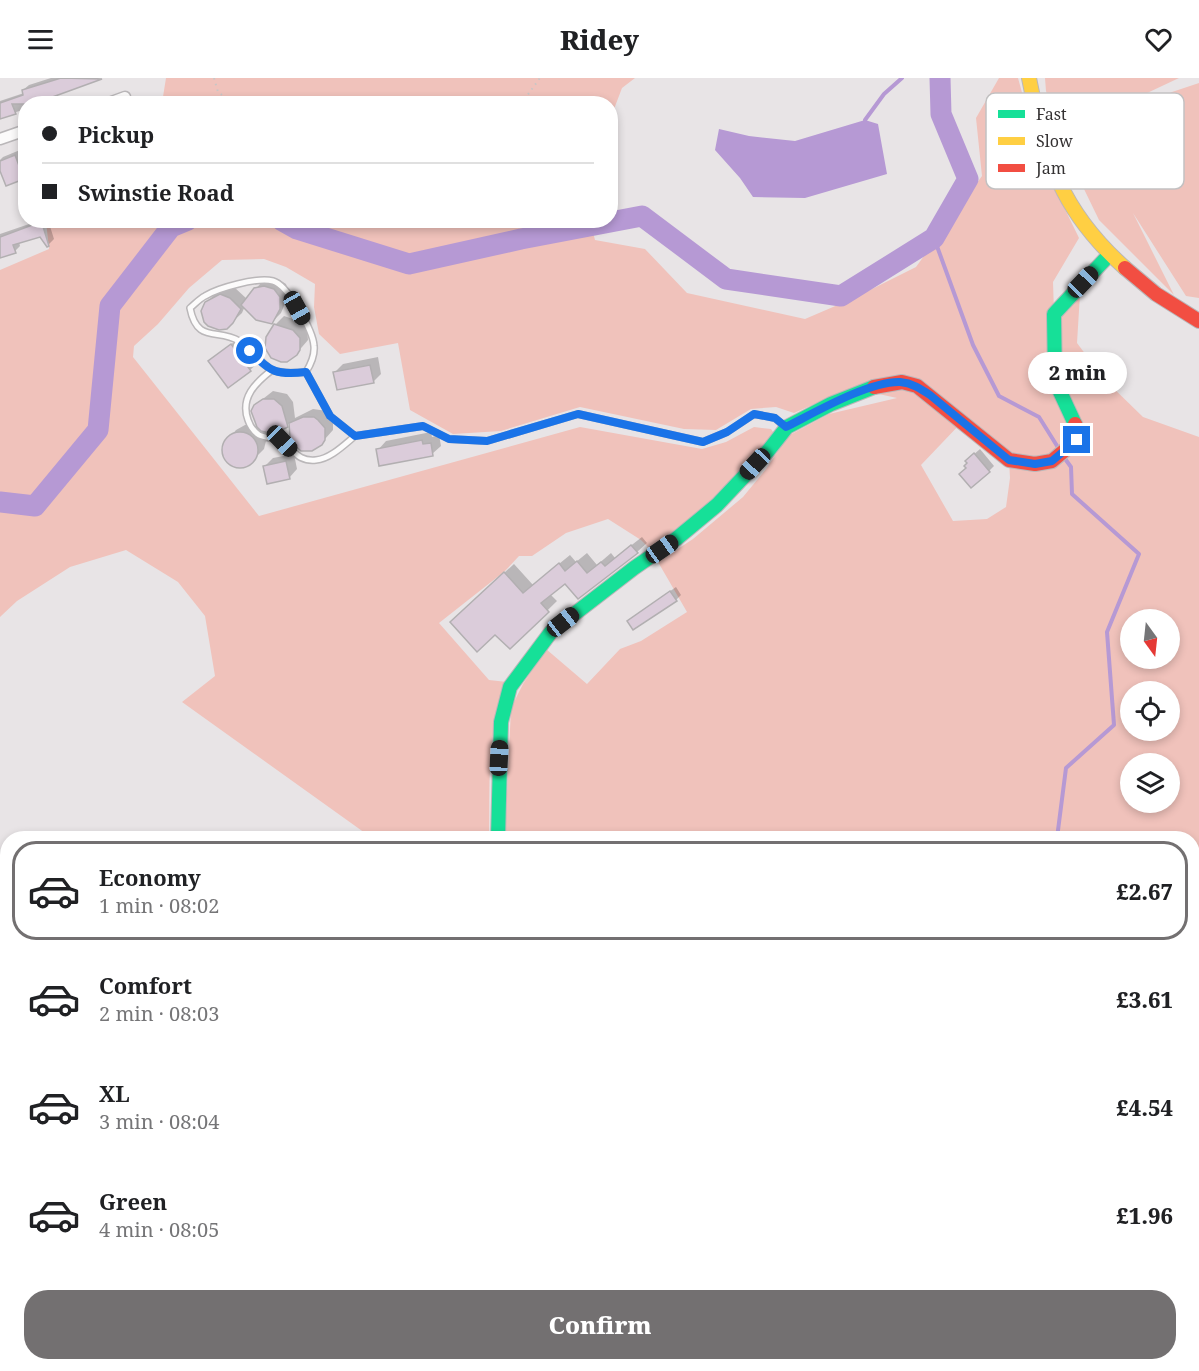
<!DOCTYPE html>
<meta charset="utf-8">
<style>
body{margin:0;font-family:"Noto Serif",serif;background:#f2f2f2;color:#202124;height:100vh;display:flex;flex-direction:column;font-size:22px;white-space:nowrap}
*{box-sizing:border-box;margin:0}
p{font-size:20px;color:#757577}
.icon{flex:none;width:33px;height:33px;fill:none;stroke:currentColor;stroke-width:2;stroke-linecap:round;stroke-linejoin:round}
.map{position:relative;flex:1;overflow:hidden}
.sheet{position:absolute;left:0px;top:753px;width:1200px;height:540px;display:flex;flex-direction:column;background:#fff;border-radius:24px 24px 0 0;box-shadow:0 3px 9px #0003}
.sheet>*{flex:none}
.banner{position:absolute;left:18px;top:18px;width:600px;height:132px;border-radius:24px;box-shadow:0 3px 9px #0003;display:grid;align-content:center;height:132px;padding:0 24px;background:#fff}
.needle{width:39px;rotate:165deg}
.fabs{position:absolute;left:1120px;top:531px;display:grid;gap:12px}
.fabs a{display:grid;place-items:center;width:60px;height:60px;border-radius:50%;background:#fff;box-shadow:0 3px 9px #0003;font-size:30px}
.end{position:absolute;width:27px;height:27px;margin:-14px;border:8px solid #1a73e8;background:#fff;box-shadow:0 0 0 3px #fff}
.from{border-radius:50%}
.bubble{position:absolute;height:42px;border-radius:21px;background:#fff;box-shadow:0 3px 9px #0003;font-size:20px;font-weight:800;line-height:42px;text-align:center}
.car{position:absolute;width:18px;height:36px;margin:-18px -9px;border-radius:8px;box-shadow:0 0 4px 2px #0007;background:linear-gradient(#222 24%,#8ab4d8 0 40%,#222 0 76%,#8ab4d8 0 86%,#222 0)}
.banner b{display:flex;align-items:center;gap:21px;height:57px;font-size:22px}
.banner b+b{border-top:2px solid #e0e0e0}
.banner i{width:15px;height:15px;background:#202124}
ul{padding:10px 0 0;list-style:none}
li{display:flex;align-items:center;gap:18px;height:99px;margin:0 12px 9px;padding:0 12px;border:3px solid transparent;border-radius:24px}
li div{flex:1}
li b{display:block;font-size:22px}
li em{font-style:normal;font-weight:800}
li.on{border-color:#737071}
li>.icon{width:54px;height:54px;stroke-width:1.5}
.button{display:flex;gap:12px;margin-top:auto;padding:12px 24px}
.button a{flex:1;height:69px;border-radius:24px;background:#737071;color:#fff;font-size:24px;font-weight:800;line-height:69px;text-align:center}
header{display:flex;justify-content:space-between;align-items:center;height:78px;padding:0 24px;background:#fff;font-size:27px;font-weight:800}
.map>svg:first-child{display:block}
.green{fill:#f0c2bb;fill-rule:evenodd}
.water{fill:#b699d4}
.shadow{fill:#0003}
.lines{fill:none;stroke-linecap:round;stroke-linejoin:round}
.stream{stroke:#b699d4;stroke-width:4}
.river{stroke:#b699d4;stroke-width:21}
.building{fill:#dbccda;stroke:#b2afb1;stroke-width:1.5}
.lane-casing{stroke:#bab7b9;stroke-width:8}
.street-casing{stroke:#bab7b9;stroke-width:13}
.fast-casing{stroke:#bab7b9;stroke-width:16}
.slow-casing{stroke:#bab7b9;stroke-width:16}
.jam-casing{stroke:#bab7b9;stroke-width:16}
.path{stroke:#c7c6c6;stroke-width:2;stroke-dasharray:1.5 4.5;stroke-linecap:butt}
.lane{stroke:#fcfbfb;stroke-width:5}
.street{stroke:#fcfbfb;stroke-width:10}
.fast{stroke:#16e098;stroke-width:14}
.slow{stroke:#ffcf43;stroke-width:14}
.jam{stroke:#f24e42;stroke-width:14}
.route{stroke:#1a73e8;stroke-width:8}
.key{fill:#fff;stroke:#c2c1c2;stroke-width:1.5}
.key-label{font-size:16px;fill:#343132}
</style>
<header><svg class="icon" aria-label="menu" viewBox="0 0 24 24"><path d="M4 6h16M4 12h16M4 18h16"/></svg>Ridey<svg class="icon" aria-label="heart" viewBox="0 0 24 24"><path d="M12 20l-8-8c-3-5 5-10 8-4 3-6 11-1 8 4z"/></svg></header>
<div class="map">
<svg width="1199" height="1293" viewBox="0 0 1199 1293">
<rect width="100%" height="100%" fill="#e8e4e6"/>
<g class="green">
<polygon points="166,0 635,0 622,10 611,39 610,26 162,25"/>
<path d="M999 0H1018L1040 80 1079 160 1053 204 1054 235 1080 216 1077 265 1104 301 1143 339 1199 359V985L1193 990 1192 760H505L511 630 523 606 546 571 587 606 620 571 641 563 687 534 658 484 693 461 743 419 766 391 788 358 829 336 897 320 851 310 794 335 776 329 751 331 716 352 684 351 580 329 501 353 453 356 410 332 398 265 340 276 319 256 314 229 315 206 286 189 264 181 222 182 189 210 158 246 134 268 133 279 259 438 580 349 702 371 726 364 754 349 771 351 775 357 696 437 649 470 641 462 608 441 566 455 532 478H519L505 493 439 545 489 602 507 604C486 653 490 708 489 760H372L182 624 215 598 205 538 178 504 126 472 70 489 17 523 0 539V192L49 171 46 143H590L595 162 645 171 687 215 805 241 854 220 916 189 982 98 976 40ZM962 344 1009 382 1010 400 1006 429 987 441 953 443 921 387ZM1131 542H1170V580H1131ZM1131 614H1170V652H1131ZM1131 686H1170V724H1131Z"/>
<polygon points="1045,0 1179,0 1145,16 1100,48 1098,66 1115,99 1105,72 1121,44 1172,14 1199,5 1199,220 1186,218 1133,135 1174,217 1099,142 1069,80 1046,13"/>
<polygon points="0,980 8,984 8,1286 86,1286 85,1293 0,1293"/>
<polygon points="100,1286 837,1286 826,1293 98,1293"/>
</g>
<polygon class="water" points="865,42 878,46 887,96 805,120 753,119 740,100 715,72 719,51 749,58 795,63"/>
<g class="shadow">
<polygon points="51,0 100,0 45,20 41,26 26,26 26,31 0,39 0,23 24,15 23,12 29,7"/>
<polygon points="20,72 26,88 26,97 23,100 0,89 0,82 3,79"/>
<polygon points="30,142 48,142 54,161 48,167 41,157 19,164 20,168 15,173 0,178 0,156 32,145"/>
<polygon points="269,200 278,201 286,206 289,216 281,235 272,244 245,228 242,235 227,249 206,225 215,216 234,209 247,221 260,206"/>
<polygon points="284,238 302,244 307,251 308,262 296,276 275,247"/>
<polygon points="240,259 259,284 250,292 210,284"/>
<polygon points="378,279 381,296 373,304 335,294 343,286"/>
<polygon points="273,313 287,316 293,324 295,340 313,331 327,333 333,341 333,352 317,370 290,344 287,348 264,351 266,363 264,371 249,386 238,389 234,388 226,381 223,371 224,366 236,352 245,347 259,348 259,324"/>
<polygon points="431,354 432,359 439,357 441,368 432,376 378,372 386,363"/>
<polygon points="980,371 994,388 989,393 968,390 972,378"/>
<polygon points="294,376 297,391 289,400 265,388 273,380"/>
<polygon points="642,459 647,465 637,474 578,519 565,503 550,516 557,523 510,569 496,555 461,534 514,486 533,507 570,477 576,484 587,475 597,487 611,475 615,480"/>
<polygon points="676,509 681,517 676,522 628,543"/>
<polygon points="1199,1263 1199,1282 1192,1283 1192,1264"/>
<polygon points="839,1286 863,1286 868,1293 843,1293"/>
<polygon points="887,1286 914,1286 901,1293 889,1293 885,1287"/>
<polygon points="1026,1286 1044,1286 1045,1293 1027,1293"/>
</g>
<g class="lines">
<g class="stream">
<polyline points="865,42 884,16 902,0"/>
<polyline points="934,160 973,267 999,318 1039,339 1059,371"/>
<polyline points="1057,760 1066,690 1114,647 1107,554 1139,476 1072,416 1071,389 1063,378"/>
<polyline points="544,1293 546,1286"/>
</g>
<g class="river">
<polyline points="281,142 297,151 409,186 521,161 642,138 726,201 841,218 934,160 968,101 941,36 940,0"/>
<polyline points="0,424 35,428 98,352 110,228 171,149 188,142"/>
</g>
</g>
<g class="building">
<polygon points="61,0 102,1 47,21 40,24 40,26 12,26 16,36 0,41 0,25 23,17 22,12"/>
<polygon points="15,77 24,101 6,108 0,93 0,83"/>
<polygon points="29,142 41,142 49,168 47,169 40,159 13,167 16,175 0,180 0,159 32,147"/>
<polygon points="264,208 274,211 280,219 280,231 272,246 256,242 241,227 254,210"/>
<polygon points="220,216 230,220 241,231 233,245 227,251 219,252 208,248 204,244 201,233 205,224"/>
<polygon points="274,246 293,252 300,260 300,272 297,277 287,284 281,284 271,280 265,270 266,259"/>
<polygon points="231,266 251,293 228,310 208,283"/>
<polygon points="370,287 374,305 337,312 333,294"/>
<polygon points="263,321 274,321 282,328 288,349 273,356 261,353 257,349 251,333 254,327"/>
<polygon points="303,339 314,339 318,342 325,350 325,362 322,367 312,373 301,373 293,366 290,360 289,345"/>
<circle cx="240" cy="372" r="18"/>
<polygon points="422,362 423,366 431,365 433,378 379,388 376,371"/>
<polygon points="974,375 990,394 971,410 959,396 966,390 964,388 967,385 965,383"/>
<polygon points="286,383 290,401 267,406 263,388"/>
<polygon points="631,467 638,475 578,521 565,506 541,525 549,534 510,571 495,557 477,574 450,544 504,494 523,515 559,485 565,493 577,483 587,495 601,484 605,488"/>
<polygon points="670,513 677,523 633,552 627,543"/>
</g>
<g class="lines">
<defs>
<g id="lane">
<path d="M272 292C255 305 240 320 248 342 250 348 253 353 259 357 266 360 274 360 281 363 294 370 296 384 316 382 330 381 344 367 355 358"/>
<path d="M306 294C257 298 272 285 239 263 218 250 197 266 190 230 195 226 199 221 205 218 218 210 257 199 273 203 288 207 313 253 314 268 315 278 311 286 306 294L330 338 355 358 423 348 449 361 487 363 578 336 703 364 727 354 754 336 775 340 784 348"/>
<polyline points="876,1286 881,1293"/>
</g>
<g id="street">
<polyline points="106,26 125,19"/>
<polyline points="0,61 26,52"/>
<polyline points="1004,1286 1006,1293"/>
<polyline points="943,1293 956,1286"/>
</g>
<g id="fast">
<polyline points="1075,346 1055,303 1054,236 1109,177"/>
<polyline points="498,760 501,644 510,609 551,554 634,490 676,461 717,427 768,373 787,349 831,326 874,309"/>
</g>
<g id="slow">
<path d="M1029 0C1045 81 1061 133 1125 190"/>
<polyline points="92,1293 93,1286"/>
</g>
<g id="jam">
<polyline points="1125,190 1156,216 1199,243"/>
<polyline points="874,309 902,304 917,308 1009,382 1035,386 1052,383 1077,362 1078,352 1075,346"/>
</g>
</defs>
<use href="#lane" class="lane-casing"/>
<use href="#street" class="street-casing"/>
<use href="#fast" class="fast-casing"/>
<use href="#slow" class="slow-casing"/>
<use href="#jam" class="jam-casing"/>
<g class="path">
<polyline points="214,0 218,14 234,26"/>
<polyline points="521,26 540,0"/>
<polyline points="1192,1060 1194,1049 1199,1035"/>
<polyline points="1192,1071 1199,1087"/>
</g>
<use href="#lane" class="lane"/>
<use href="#street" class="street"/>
<use href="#fast" class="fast"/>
<use href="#slow" class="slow"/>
<use href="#jam" class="jam"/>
</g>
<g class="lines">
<path class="route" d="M250 273C271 295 277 297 306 294L330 338 355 358 423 348 449 361 487 363 578 336 703 364 727 354 754 336 775 340 786 349C814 335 869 303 900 304 912 305 921 311 930 317L1009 382 1035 386 1052 383 1077 362"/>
</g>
<rect x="986" y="15" width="198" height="96" rx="9" class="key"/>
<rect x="998" y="32" width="27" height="8" fill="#16e098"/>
<rect x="998" y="59" width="27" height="8" fill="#ffcf43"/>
<rect x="998" y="86" width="27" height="8" fill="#f24e42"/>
<g class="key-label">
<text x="1036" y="42">Fast</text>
<text x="1036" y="69">Slow</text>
<text x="1036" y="96">Jam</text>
</g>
</svg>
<div class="fabs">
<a><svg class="needle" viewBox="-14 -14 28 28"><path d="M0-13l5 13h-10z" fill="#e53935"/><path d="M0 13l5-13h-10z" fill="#757577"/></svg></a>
<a><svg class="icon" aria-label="locate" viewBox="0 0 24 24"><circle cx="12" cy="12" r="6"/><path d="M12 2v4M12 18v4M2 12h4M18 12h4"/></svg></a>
<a><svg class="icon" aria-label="layers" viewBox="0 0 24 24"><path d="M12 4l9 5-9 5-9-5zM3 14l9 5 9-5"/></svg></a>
</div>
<i class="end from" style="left:250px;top:273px"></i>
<i class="end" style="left:1077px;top:362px"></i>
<div class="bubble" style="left:1028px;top:274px;width:99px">2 min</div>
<i class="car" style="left:1083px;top:204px;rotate:44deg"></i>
<i class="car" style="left:297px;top:230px;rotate:151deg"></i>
<i class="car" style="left:282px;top:363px;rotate:136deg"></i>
<i class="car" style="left:755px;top:386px;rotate:223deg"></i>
<i class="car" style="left:662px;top:471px;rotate:55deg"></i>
<i class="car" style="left:563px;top:544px;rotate:52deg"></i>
<i class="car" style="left:499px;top:680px;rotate:3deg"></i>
<div class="banner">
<b><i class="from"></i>Pickup</b>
<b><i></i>Swinstie Road</b>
</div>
<section class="sheet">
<ul>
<li class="on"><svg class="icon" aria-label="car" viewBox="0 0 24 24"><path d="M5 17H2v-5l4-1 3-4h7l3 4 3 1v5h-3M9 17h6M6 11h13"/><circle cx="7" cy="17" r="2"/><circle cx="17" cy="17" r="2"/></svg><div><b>Economy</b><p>1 min · 08:02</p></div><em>£2.67</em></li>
<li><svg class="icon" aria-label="car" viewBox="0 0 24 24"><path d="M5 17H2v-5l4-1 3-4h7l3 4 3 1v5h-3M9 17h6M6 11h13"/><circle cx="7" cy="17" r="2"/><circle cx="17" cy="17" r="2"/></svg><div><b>Comfort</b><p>2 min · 08:03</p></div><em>£3.61</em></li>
<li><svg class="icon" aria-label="car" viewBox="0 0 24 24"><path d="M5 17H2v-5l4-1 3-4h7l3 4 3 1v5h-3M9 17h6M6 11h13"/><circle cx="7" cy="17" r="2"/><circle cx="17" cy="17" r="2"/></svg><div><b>XL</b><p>3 min · 08:04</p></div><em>£4.54</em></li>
<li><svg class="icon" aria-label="car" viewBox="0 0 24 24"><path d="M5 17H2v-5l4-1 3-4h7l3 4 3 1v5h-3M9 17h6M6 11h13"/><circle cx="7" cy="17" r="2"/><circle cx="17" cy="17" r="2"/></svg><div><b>Green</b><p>4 min · 08:05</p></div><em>£1.96</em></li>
</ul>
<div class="button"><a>Confirm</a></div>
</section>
</div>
